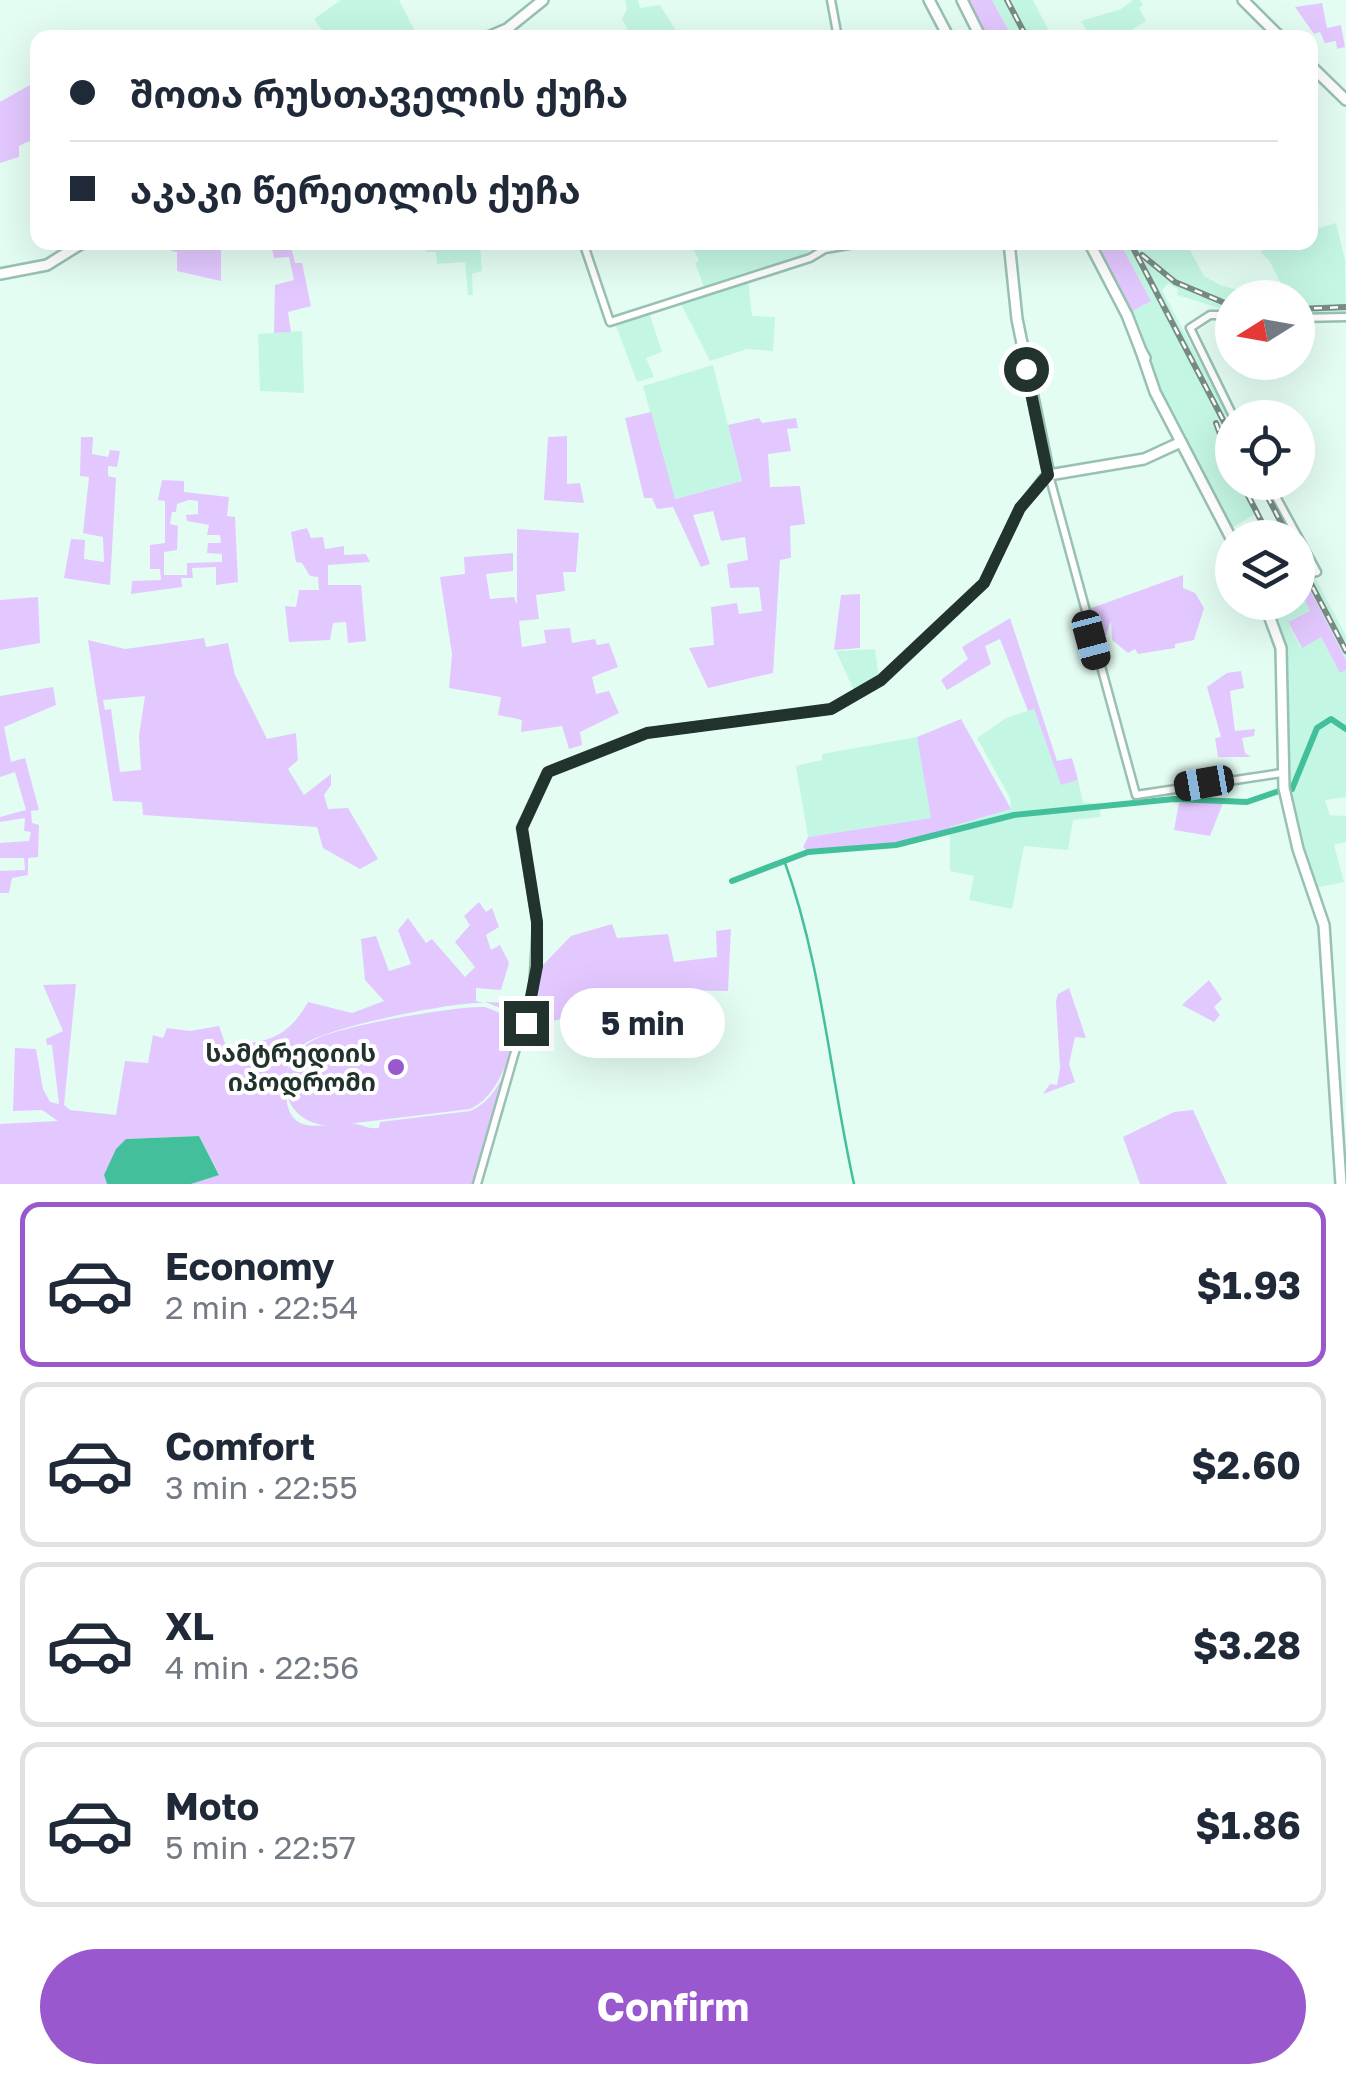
<!DOCTYPE html>
<meta charset="utf-8">
<style>
body{margin:0;font-family:"Golos Text","Noto Sans Georgian",sans-serif;background:#f6f6f7;color:#1f2937;height:100vh;display:flex;flex-direction:column;font-size:38px;white-space:nowrap}
*{box-sizing:border-box;margin:0}
p{font-size:32px;color:#747a83}
.icon{flex:none;width:55px;height:55px;fill:none;stroke:currentColor;stroke-width:2;stroke-linecap:round;stroke-linejoin:round}
.map{position:relative;height:1184px;overflow:hidden}
.details{display:flex;flex-direction:column;background:#fff;flex:1}
.details>*{flex:none}
.guide{position:absolute;left:30px;top:30px;width:1288px;height:220px;border-radius:20px;box-shadow:0 10px 40px #0002;display:grid;align-content:center;height:220px;padding:0 40px;background:#fff}
.needle{width:65px;rotate:259deg}
.controls{position:absolute;left:1215px;top:280px;display:grid;gap:20px}
.controls a{display:grid;place-items:center;width:100px;height:100px;border-radius:50%;background:#fff;box-shadow:0 10px 40px #0002;font-size:50px}
.end{position:absolute;width:45px;height:45px;margin:-22px;border:12px solid #22332d;background:#fff;box-shadow:0 0 0 5px #fff}
.from{border-radius:50%}
.bubble{position:absolute;height:70px;border-radius:35px;background:#fff;box-shadow:0 10px 40px #0002;font-size:32px;font-weight:700;line-height:70px;text-align:center}
.car{position:absolute;width:30px;height:60px;margin:-30px -15px;border-radius:12px;box-shadow:0 0 8px 2px #0007;background:linear-gradient(#222 24%,#8ab4d8 0 40%,#222 0 76%,#8ab4d8 0 86%,#222 0)}
.guide b{display:flex;align-items:center;gap:35px;height:95px;font-size:38px}
.guide b+b{border-top:2px solid #e0e1e3}
.guide i{width:25px;height:25px;background:#1f2937}
ul{padding:18px 0 0;list-style:none}
li{display:flex;align-items:center;gap:30px;height:165px;margin:0 20px 15px;padding:0 20px;border:5px solid #e0e1e3;border-radius:20px}
li div{flex:1}
li b{display:block;font-size:38px}
li em{font-style:normal;font-weight:700}
li.selected{border-color:#9958ce}
li>.icon{width:90px;height:90px;stroke-width:1.5}
.cta{display:flex;gap:20px;margin-top:auto;padding:20px 40px}
.cta a{flex:1;height:115px;border-radius:60px;background:#9958ce;color:#fff;font-size:40px;font-weight:700;line-height:115px;text-align:center}
.map>svg:first-child{display:block}
.built{fill:#c4f7e3}
.green{fill:#e3c8ff;fill-rule:evenodd}
.water{fill:#43c09b}
.lines{fill:none;stroke-linecap:round;stroke-linejoin:round}
.stream{stroke:#43c09b;stroke-width:2.5}
.river{stroke:#43c09b;stroke-width:6}
.minor-casing{stroke:#99c1b2;stroke-width:11}
.major-casing{stroke:#99c1b2;stroke-width:14}
.minor{stroke:#fff;stroke-width:6}
.major{stroke:#fff;stroke-width:9}
.rail-casing{stroke:#778c84;stroke-width:6}
.rail{stroke:#fff;stroke-width:2.5;stroke-dasharray:8;stroke-linecap:butt}
.route{stroke:#22332d;stroke-width:12}
.poi-dot{fill:#9958ce;stroke:#fff;stroke-width:4}
.labels{text-anchor:middle;stroke-width:8;stroke-linejoin:round;paint-order:stroke}
.poi-label{font-size:25px;font-weight:bold;fill:#22332d;stroke:#fff;text-anchor:end}
</style>
<div class="map">
<svg width="1346" height="1184" viewBox="0 0 1346 1184">
<rect width="100%" height="100%" fill="#e4fdf3"/>
<g class="built">
<polygon points="341,0 399,0 418,37 314,37 322,30 314,19"/>
<polygon points="625,0 638,0 640,8 660,5 680,37 632,37 622,19 627,9"/>
<polygon points="992,0 1033,0 1052,37 1012,37"/>
<polygon points="1133,0 1140,0 1143,5 1139,8 1146,21 1120,37 1091,37 1081,21 1121,9"/>
<polygon points="1336,223 1345,260 1346,314 1298,315 1298,298 1273,297 1284,290 1269,260 1260,252 1278,243 1310,242 1310,231"/>
<polygon points="424,243 480,243 482,271 472,274 473,295 468,295 465,262 437,264 436,252 426,252"/>
<polygon points="690,243 807,243 810,257 705,289 695,263 699,260"/>
<polygon points="1120,243 1186,243 1204,276 1220,285 1263,297 1232,298 1232,312 1177,295 1178,289 1168,283 1162,290 1232,423 1232,448 1225,437 1232,458 1232,482 1245,483 1260,511 1230,529 1156,386 1129,313 1151,301"/>
<polygon points="748,279 752,316 775,317 773,351 747,349 710,361 680,302"/>
<polygon points="649,312 662,352 646,358 654,377 637,382 615,323"/>
<polygon points="302,331 304,393 260,391 258,334"/>
<polygon points="713,365 742,481 674,499 643,386"/>
<polygon points="1298,545 1346,636 1346,660 1298,566"/>
<polygon points="1298,585 1311,612 1288,623 1301,648 1321,637 1340,672 1346,670 1346,797 1325,800 1330,815 1346,816 1346,842 1334,845 1344,882 1315,888 1300,843 1284,763 1284,677 1267,603 1298,602"/>
<polygon points="875,649 879,679 855,693 836,651"/>
<polygon points="1034,709 1061,784 1078,780 1083,802 1099,804 1101,817 1073,820 1068,850 1024,846 1012,909 969,900 974,876 950,871 950,827 1011,809 1010,798 977,738 1006,718"/>
<polygon points="917,737 932,818 808,837 796,766 822,760 822,754"/>
</g>
<g class="green">
<polygon points="964,0 992,0 1012,37 985,37"/>
<polygon points="1322,3 1327,28 1341,25 1345,47 1337,49 1336,41 1325,43 1320,32 1314,34 1295,7"/>
<polygon points="37,81 37,153 29,141 19,146 19,157 0,163 0,102"/>
<polygon points="171,243 221,243 221,281 177,271 177,252 171,251"/>
<polygon points="271,243 290,243 295,263 302,263 311,306 288,312 291,332 274,333 275,285 294,280 289,257 274,258"/>
<polygon points="1092,243 1120,243 1151,301 1129,313"/>
<polygon points="651,412 675,499 742,481 728,425 759,418 762,423 796,418 798,428 787,429 791,451 768,454 770,487 800,486 805,524 790,526 791,558 780,560 773,673 708,688 689,648 714,645 711,607 737,603 739,614 762,611 759,587 730,588 727,564 748,560 745,537 721,541 713,511 693,515 710,564 701,567 673,507 657,509 652,498 644,498 625,418"/>
<polygon points="567,436 567,484 580,483 584,503 544,500 548,437"/>
<polygon points="81,437 93,437 92,454 108,457 110,450 120,451 117,467 108,466 108,476 116,478 110,585 64,578 71,539 85,540 84,559 104,562 103,537 83,533 89,477 80,476"/>
<path d="M162 480 184 481V492L229 497 227 516 235 517 238 582 216 585V567L192 568 193 578H181L182 587 131 594 132 581 161 580 160 569H150V545L165 543V501L158 500ZM189 500 198 501V514L186 515 187 521 209 525 207 535H220L221 543H208L207 553 222 554V562L187 563V575H164V552L177 550 178 526 170 524 172 512H176L177 504Z"/>
<polygon points="307,528 311,538 323,537 325,549 344,546 344,555 366,554 370,562 328,565 328,585 361,585 366,641 348,643 346,622 333,623 330,640 289,642 285,606 296,607 299,590 319,590 318,577 310,576 302,563 296,562 291,532"/>
<polygon points="517,529 579,533 576,572 563,572 565,591 536,595 539,619 519,621 522,647 546,643 544,630 570,628 572,643 595,639 597,645 609,643 618,667 592,677 596,694 609,691 619,713 580,732 582,745 569,749 562,726 521,732 522,720 498,715 501,697 449,688 452,654 440,577 465,574 464,557 513,553 513,571 486,574 490,599 514,597 517,605"/>
<polygon points="1298,566 1346,660 1346,670 1340,673 1321,637 1302,648 1288,622 1310,611 1298,585"/>
<polygon points="1183,575 1183,588 1195,593 1204,608 1194,640 1175,644 1175,648 1138,654 1135,649 1128,653 1112,640 1111,621 1106,635 1096,635 1089,609"/>
<polygon points="860,594 860,648 834,650 841,595"/>
<polygon points="38,597 40,643 0,650 0,600"/>
<polygon points="1010,618 1057,761 1072,758 1078,780 1061,785 1034,709 1028,711 1000,639 985,646 991,664 947,690 941,680 968,659 962,647"/>
<path d="M204 638 206 647 228 643 235 675 267 739 296 733 298 760 288 769 304 795 331 774V785L324 795 328 809 348 808 378 859 360 869 323 848 317 827 143 815 142 802 113 801 88 640 125 649ZM145 696 139 736 141 770 120 772 111 709 105 710 103 700Z"/>
<polygon points="1241,671 1244,688 1230,691 1235,731 1255,729 1254,736 1242,738 1245,753 1251,757 1218,757 1215,738 1221,737 1207,687 1227,673"/>
<polygon points="53,687 56,705 4,727 11,762 25,758 39,810 31,811 32,823 39,825 38,857 28,858 28,875 12,878 9,893 0,893 0,871 25,870 24,858 0,858 0,843 29,841 31,832 24,831 25,818 0,822 0,817 26,810 15,772 0,777 0,696"/>
<polygon points="961,719 1011,809 950,827 952,833 896,845 808,852 803,847 808,837 931,818 917,737"/>
<polygon points="1179,803 1223,803 1210,836 1174,830"/>
<path d="M479 902 486 912 492 908 499 927 486 935 491 950 500 945 509 963 501 990 476 988V1001L483 1003C455 1001 323 1028 303 1045 290 1056 286 1070 286 1086 284 1148 333 1117 360 1125 365 1126 369 1129 379 1128L380 1122 470 1111C501 1100 524 1040 508 1011L485 1002 525 1003 473 1184H191L219 1174 199 1136 126 1139 104 1175 107 1184H0V1124L58 1121 42 1110 13 1111 15 1048 36 1049 43 1089 50 1102 59 1104 52 1045H47L46 1039 63 1031 43 985 76 984 64 1105 70 1110 116 1115 125 1061 148 1063 153 1035 163 1038 167 1028 190 1031 219 1026 227 1049 238 1057 248 1043C277 1041 294 1027 308 1002L352 1013 384 1001 365 980 361 939 376 936 389 971 411 964 398 930 408 918 426 943 432 939 465 977 475 967 455 942 470 925 464 916Z"/>
<polygon points="612,924 617,938 668,934 674,962 717,957 716,931 731,929 728,991 657,990 581,1004 577,1015 549,1022 531,1016 540,968 571,936"/>
<polygon points="1209,980 1222,999 1214,1007 1220,1015 1214,1022 1182,1005"/>
<polygon points="1069,988 1086,1038 1075,1037 1069,1064 1075,1082 1043,1094 1050,1084 1057,1085 1060,1068 1056,1001 1058,994"/>
<path d="M485 1007 508 1016C520 1044 498 1098 470 1109L331 1126C273 1123 273 1057 318 1038 348 1025 453 1006 485 1007Z"/>
<polygon points="1193,1110 1227,1184 1140,1184 1123,1137 1174,1112"/>
</g>
<polygon class="water" points="199,1136 219,1175 191,1184 107,1184 104,1175 116,1149 126,1139"/>
<g class="lines">
<path class="stream" d="M784 860C822 964 830 1076 854 1184"/>
<g class="river">
<polyline points="1292,789 1317,728 1331,719 1346,729"/>
<polyline points="732,881 808,852 896,845 1014,815 1174,799 1247,802 1279,791"/>
</g>
<defs>
<g id="minor">
<polyline points="831,0 838,38"/>
<polyline points="583,242 610,322 810,258 825,249 866,242"/>
<polyline points="1232,315 1210,315 1190,328 1234,418"/>
<polyline points="1298,318 1346,317"/>
<polyline points="1268,482 1317,572 1298,576"/>
<polyline points="477,1184 533,989 537,923 521,828 547,772 647,733 831,709 881,681 984,583 1020,508 1044,477 1049,475 1136,795 1282,773"/>
</g>
<g id="major">
<polyline points="929,0 949,38"/>
<polyline points="962,0 981,38"/>
<polyline points="1243,0 1281,38"/>
<polyline points="486,38 507,29 543,0"/>
<polyline points="1310,65 1346,100"/>
<polyline points="1009,242 1017,319 1049,475 1144,459 1181,442"/>
<polyline points="1089,242 1127,315 1141,351"/>
<polyline points="0,274 47,265 84,242"/>
<polyline points="1145,358 1141,351 1155,392 1232,540"/>
<polyline points="1264,602 1281,648 1284,788 1298,849 1324,925 1341,1184"/>
</g>
</defs>
<use href="#minor" class="minor-casing"/>
<use href="#major" class="major-casing"/>
<use href="#minor" class="minor"/>
<use href="#major" class="major"/>
<defs>
<g id="rail">
<polyline points="1007,0 1027,38"/>
<polyline points="1130,242 1232,437"/>
<polyline points="1142,255 1175,282 1232,306"/>
<polyline points="1298,309 1346,307"/>
<polyline points="1216,423 1232,466"/>
<polyline points="1241,482 1270,538"/>
<polyline points="1260,482 1289,538"/>
<polyline points="1298,559 1346,651"/>
</g>
</defs>
<use href="#rail" class="rail-casing"/>
<use href="#rail" class="rail"/>
</g>
<g class="lines">
<polyline class="route" points="526,1023 537,966 537,922 522,828 548,772 647,733 831,709 881,680 984,583 1020,508 1048,475 1026,369"/>
</g>
<circle class="poi-dot" cx="396" cy="1067" r="10"/>
<g class="labels">
<g class="poi-label">
<text x="376" y="1062">სამტრედიის<tspan x="376" dy="29">იპოდრომი</tspan></text>
</g>
</g>
</svg>
<div class="controls">
<a><svg class="needle" viewBox="-14 -14 28 28"><path d="M0-13l5 13h-10z" fill="#e53935"/><path d="M0 13l5-13h-10z" fill="#747a83"/></svg></a>
<a><svg class="icon" aria-label="locate" viewBox="0 0 24 24"><circle cx="12" cy="12" r="6"/><path d="M12 2v4M12 18v4M2 12h4M18 12h4"/></svg></a>
<a><svg class="icon" aria-label="layers" viewBox="0 0 24 24"><path d="M12 4l9 5-9 5-9-5zM3 14l9 5 9-5"/></svg></a>
</div>
<i class="end from" style="left:1026px;top:369px"></i>
<i class="end" style="left:526px;top:1023px"></i>
<div class="bubble" style="left:560px;top:988px;width:165px">5 min</div>
<i class="car" style="left:1091px;top:640px;rotate:165deg"></i>
<i class="car" style="left:1204px;top:783px;rotate:260deg"></i>
<div class="guide">
<b><i class="from"></i>შოთა რუსთაველის ქუჩა</b>
<b><i></i>აკაკი წერეთლის ქუჩა</b>
</div>
</div>
<section class="details">
<ul>
<li class="selected"><svg class="icon" aria-label="car" viewBox="0 0 24 24"><path d="M5 17H2v-5l4-1 3-4h7l3 4 3 1v5h-3M9 17h6M6 11h13"/><circle cx="7" cy="17" r="2"/><circle cx="17" cy="17" r="2"/></svg><div><b>Economy</b><p>2 min · 22:54</p></div><em>$1.93</em></li>
<li><svg class="icon" aria-label="car" viewBox="0 0 24 24"><path d="M5 17H2v-5l4-1 3-4h7l3 4 3 1v5h-3M9 17h6M6 11h13"/><circle cx="7" cy="17" r="2"/><circle cx="17" cy="17" r="2"/></svg><div><b>Comfort</b><p>3 min · 22:55</p></div><em>$2.60</em></li>
<li><svg class="icon" aria-label="car" viewBox="0 0 24 24"><path d="M5 17H2v-5l4-1 3-4h7l3 4 3 1v5h-3M9 17h6M6 11h13"/><circle cx="7" cy="17" r="2"/><circle cx="17" cy="17" r="2"/></svg><div><b>XL</b><p>4 min · 22:56</p></div><em>$3.28</em></li>
<li><svg class="icon" aria-label="car" viewBox="0 0 24 24"><path d="M5 17H2v-5l4-1 3-4h7l3 4 3 1v5h-3M9 17h6M6 11h13"/><circle cx="7" cy="17" r="2"/><circle cx="17" cy="17" r="2"/></svg><div><b>Moto</b><p>5 min · 22:57</p></div><em>$1.86</em></li>
</ul>
<div class="cta"><a>Confirm</a></div>
</section>
